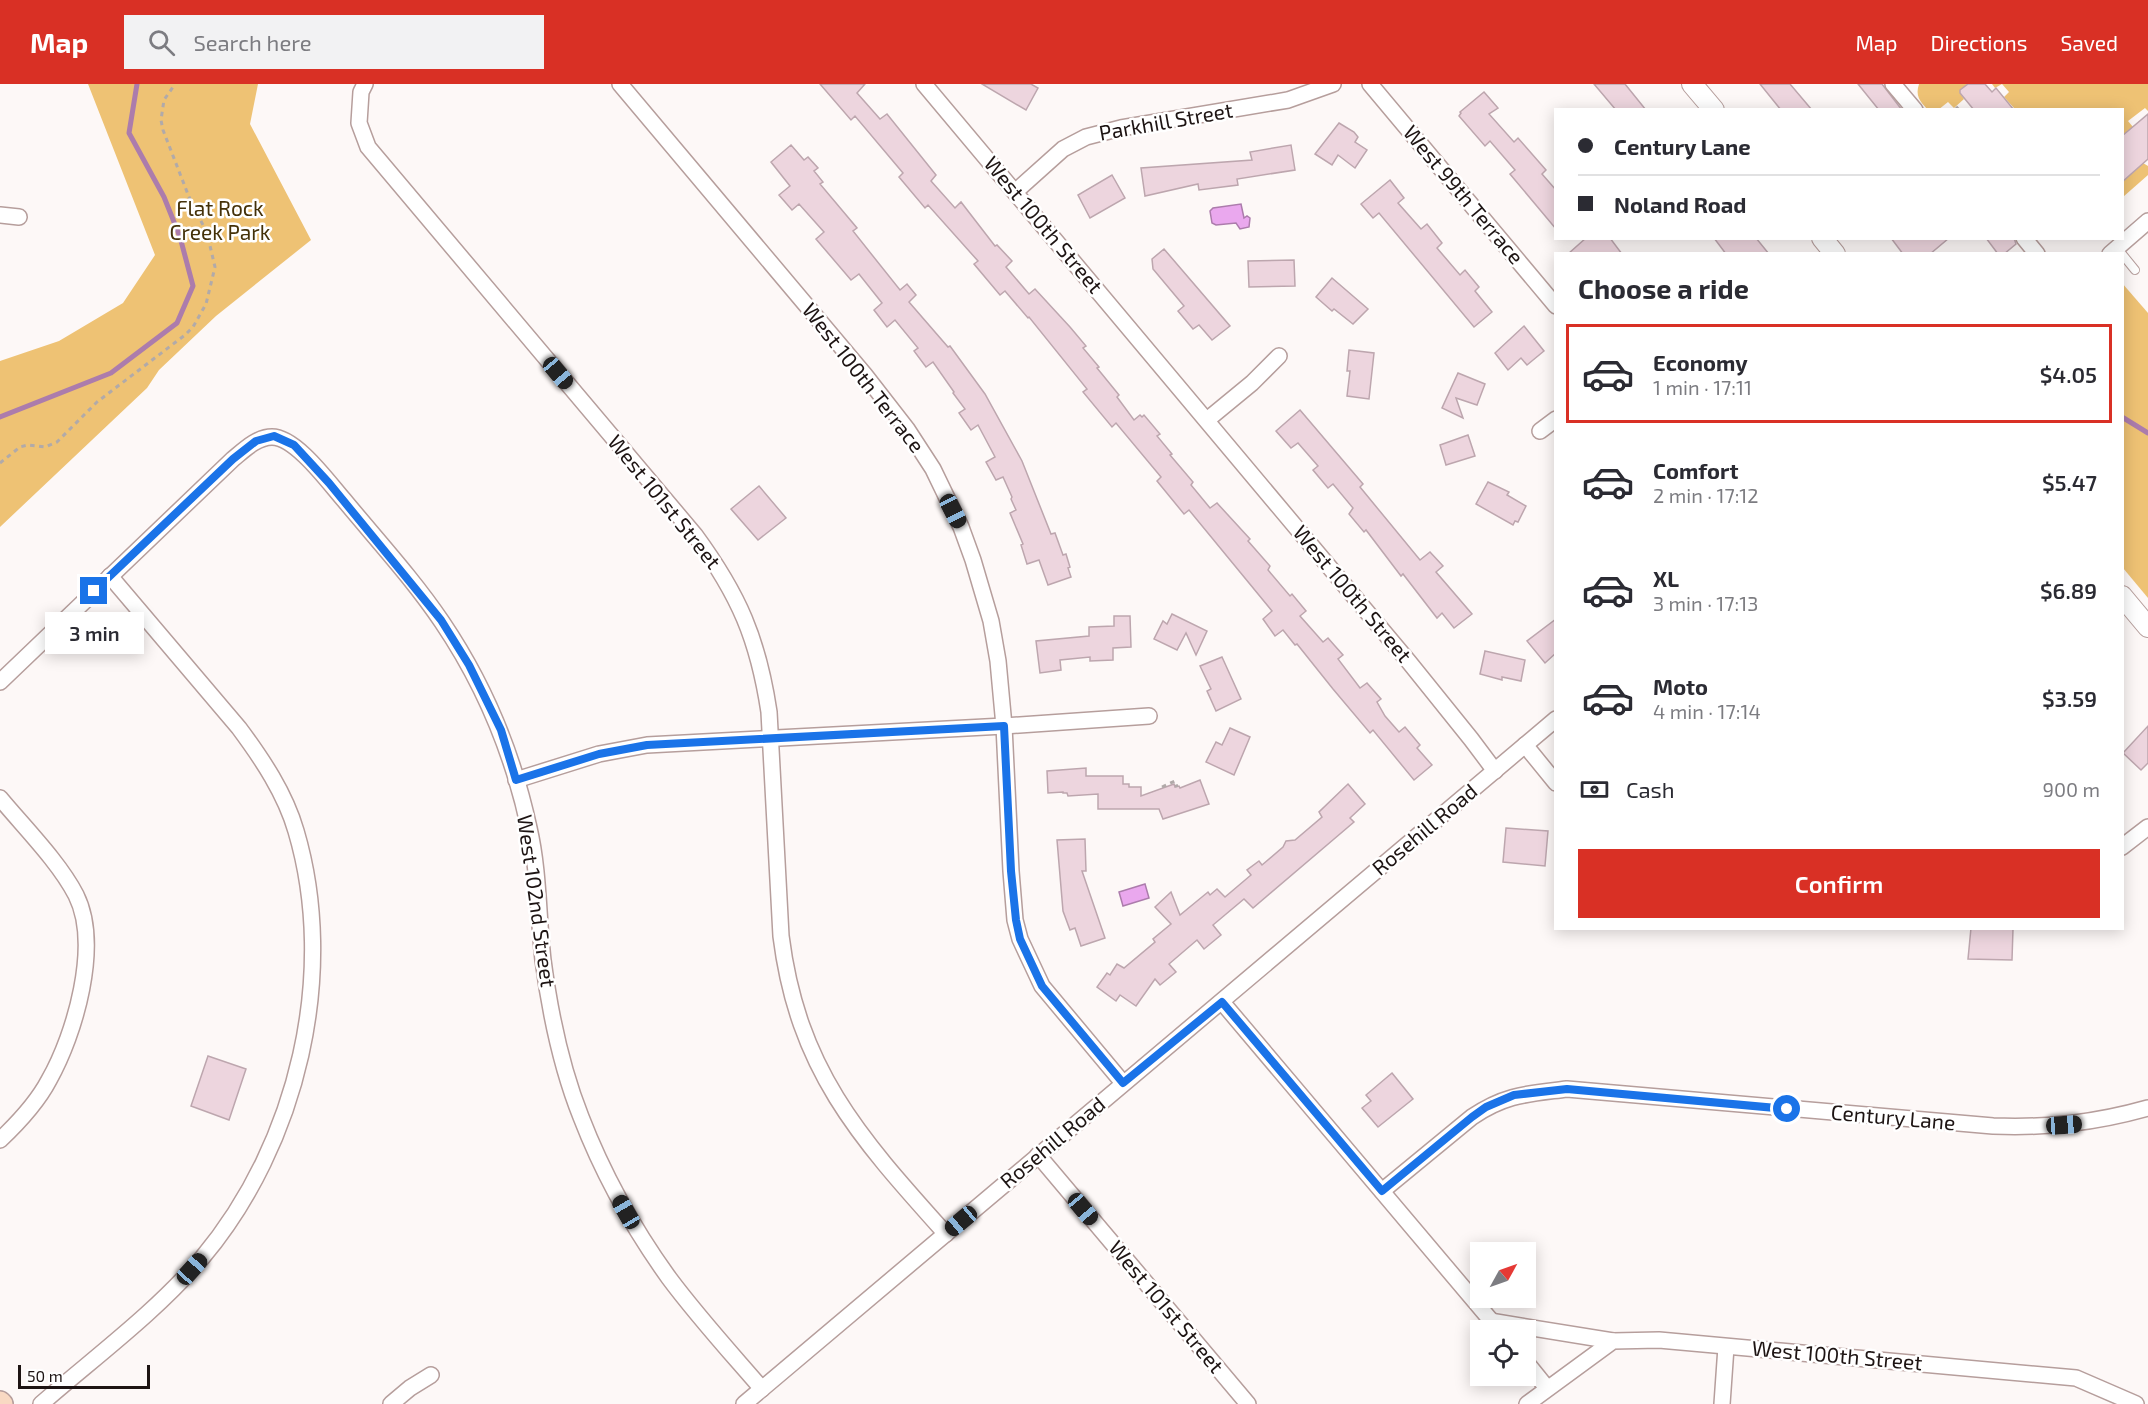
<!DOCTYPE html>
<meta charset="utf-8">
<style>
body{margin:0;font-family:"Exo 2",sans-serif;background:#f2f2f3;color:#2b2b33;height:100vh;display:flex;flex-direction:column;font-size:22px;white-space:nowrap}
*{box-sizing:border-box;margin:0}
p{font-size:20px;color:#7c7c81}
.icon{flex:none;width:33px;height:33px;fill:none;stroke:currentColor;stroke-width:2;stroke-linecap:round;stroke-linejoin:round}
.map{position:relative;flex:1;overflow:hidden}
.drawer{position:absolute;left:1554px;top:168px;width:570px;height:678px;display:flex;flex-direction:column;background:#fff;border-radius:0px;box-shadow:0 3px 15px #0003}
.drawer>*{flex:none}
.hud{position:absolute;left:1554px;top:24px;width:570px;height:132px;border-radius:0px;box-shadow:0 3px 15px #0003;display:grid;align-content:center;height:132px;padding:0 24px;background:#fff}
.needle{width:39px;rotate:50deg}
.buttons{position:absolute;left:1470px;top:1158px;display:grid;gap:12px}
.buttons a{display:grid;place-items:center;width:66px;height:66px;border-radius:0px;background:#fff;box-shadow:0 3px 15px #0003;font-size:30px}
.scale{position:absolute;left:18px;bottom:15px;width:132px;box-sizing:border-box;padding-left:6px;border:3px solid #1d1413;border-top:0;font-size:16px;line-height:21px;white-space:nowrap;color:#1d1413;-webkit-text-stroke:4px #fff;paint-order:stroke}
.end{position:absolute;width:27px;height:27px;margin:-14px;border:8px solid #1a73e8;background:#fff;box-shadow:0 0 0 3px #fff}
.from{border-radius:50%}
.bubble{position:absolute;height:42px;border-radius:0px;background:#fff;box-shadow:0 3px 15px #0003;font-size:20px;font-weight:600;line-height:42px;text-align:center}
.car{position:absolute;width:18px;height:36px;margin:-18px -9px;border-radius:8px;box-shadow:0 0 4px 2px #0007;background:linear-gradient(#222 24%,#8ab4d8 0 40%,#222 0 76%,#8ab4d8 0 86%,#222 0)}
.hud b{display:flex;align-items:center;gap:21px;height:57px;font-size:22px}
.hud b+b{border-top:2px solid #e1e1e2}
.hud i{width:15px;height:15px;background:#2b2b33}
ul{padding:0;list-style:none}
li{display:flex;align-items:center;gap:18px;height:99px;margin:0 12px 9px;padding:0 12px;border:3px solid transparent;border-radius:0px}
li div{flex:1}
li b{display:block;font-size:22px}
li em{font-style:normal;font-weight:600}
li.selected{border-color:#d93025}
li>.icon{width:54px;height:54px;stroke-width:1.5}
h2{padding:0 24px;font-size:27px;line-height:72px}
.pay{display:flex;align-items:center;gap:15px;height:66px;padding:0 24px;font-size:22px}
.pay p{margin-inline-start:auto}
.primary-button{display:flex;gap:12px;margin-top:auto;padding:12px 24px}
.primary-button a{flex:1;height:69px;border-radius:0px;background:#d93025;color:#fff;font-size:24px;font-weight:600;line-height:69px;text-align:center}
header{display:flex;align-items:center;gap:36px;box-sizing:border-box;height:84px;padding:0 30px;background:#d93025;color:#fff}
header strong{font-size:28px}
nav{display:flex;gap:33px;margin-inline-start:auto;font-size:21px}
.search{width:420px;height:54px;background:#f2f2f3;display:flex;align-items:center;gap:15px;box-sizing:border-box;padding:0 21px;border-radius:0px;color:#7c7c81;font-size:22px}
.map>svg:first-child{display:block}
.green{fill:#eec274}
.water{fill:#eaa8ee;stroke:#ac7cac;stroke-width:1.5}
.lines{fill:none;stroke-linecap:round;stroke-linejoin:round}
.stream{stroke:#ac7cac;stroke-width:5}
.building{fill:#edd5de;stroke:#bda6ae;stroke-width:1.5}
.service-casing{stroke:#b69e9c;stroke-width:10}
.minor-casing{stroke:#b69e9c;stroke-width:18}
.tertiary-casing{stroke:#b69e9c;stroke-width:22}
.secondary-casing{stroke:#b69e9c;stroke-width:24}
.path{stroke:#b1aaa9;stroke-width:3;stroke-dasharray:4.5 4.5;stroke-linecap:butt}
.service{stroke:#fff;stroke-width:8}
.minor{stroke:#fff;stroke-width:15}
.tertiary{stroke:#fff;stroke-width:20}
.secondary{stroke:#f9d9c3;stroke-width:21}
.route{stroke:#1a73e8;stroke-width:8}
.labels{text-anchor:middle;stroke-width:5;stroke-linejoin:round;paint-order:stroke}
.street-label{font-size:21px;fill:#1d1413;stroke:#fff}
.park-label{font-size:21px;fill:#443109;stroke:#fff}
</style>
<header>
<strong>Map</strong>
<div class="search"><svg class="icon" aria-label="search" viewBox="0 0 24 24"><circle cx="10" cy="10" r="6"/><path d="M15 15l6 6"/></svg>Search here</div>
<nav><a>Map</a><a>Directions</a><a>Saved</a></nav>
</header>
<div class="map">
<svg width="2148" height="1320" viewBox="0 0 2148 1320">
<rect width="100%" height="100%" fill="#fdf8f7"/>
<g class="green">
<polygon points="88,0 258,0 250,40 311,156 216,232 159,286 147,304 0,443 0,277 59,257 123,219 155,171"/>
<path d="M1919 0H1968L1960 6V9L1964 15 1954 24 1948 18 1938 26 1927 25C1920 17 1915 12 1919 0Z"/>
<polygon points="1992,0 2148,0 2148,27 2145,24 2128,37 2133,43 2123,52 2122,26 2013,25 2014,24 2004,13 2009,8 2002,0 1995,4"/>
<polygon points="2143,79 2148,82 2148,91 2123,113 2122,86 2128,93"/>
<polygon points="2122,199 2148,229 2148,514 2123,484"/>
</g>
<g class="water">
<polygon points="1241,120 1244,134 1247,132 1250,134 1249,143 1240,145 1236,139 1216,141 1212,139 1210,127 1213,124"/>
<polygon points="1145,800 1149,814 1123,822 1119,808"/>
</g>
<g class="lines">
<g class="stream">
<polyline points="0,333 111,289 177,239 193,202 180,153 164,113 129,49 137,0"/>
<polyline points="2122,333 2148,349"/>
</g>
</g>
<g class="building">
<polygon points="820,0 865,0 857,9 880,35 887,30 936,91 931,97 955,124 961,118 995,162 997,161 1012,177 1006,183 1029,210 1035,205 1070,243 1086,262 1083,264 1099,283 1097,284 1119,311 1117,313 1134,336 1140,331 1142,333 1144,331 1160,350 1157,352 1172,370 1170,371 1193,398 1191,401 1210,424 1217,419 1250,455 1248,457 1270,482 1268,486 1290,512 1292,510 1306,527 1300,532 1323,558 1328,554 1335,562 1343,571 1338,575 1360,604 1367,599 1381,615 1377,618 1385,632 1399,648 1405,643 1420,661 1417,664 1432,681 1414,696 1373,646 1370,649 1333,605 1297,560 1295,561 1283,546 1275,552 1263,535 1272,527 1189,426 1184,430 1157,397 1161,393 1116,339 1112,343 1083,308 1087,305 1029,233 1028,234 1005,207 1000,211 974,180 978,177 928,121 925,124 899,93 903,89 855,32 851,36"/>
<polygon points="982,0 1031,0 1038,4 1026,26"/>
<polygon points="1594,0 1625,0 1646,26 1616,26"/>
<polygon points="1760,0 1790,0 1812,26 1781,26"/>
<polygon points="1858,0 1882,0 1902,26 1879,26"/>
<polygon points="1968,0 1985,0 1992,8 1996,4 2014,26 1974,26 1960,9 1960,6"/>
<polygon points="1484,8 1498,24 1489,30 1514,58 1518,54 1546,86 1542,90 1556,106 1556,145 1510,90 1515,86 1490,57 1485,62 1459,32 1461,29 1460,28"/>
<polygon points="2148,30 2148,75 2122,98 2122,52"/>
<polygon points="1339,39 1354,48 1358,53 1355,58 1367,66 1355,84 1338,71 1332,81 1315,70"/>
<polygon points="791,61 804,76 808,73 818,84 814,87 823,98 820,100 857,144 853,147 900,206 907,200 916,211 909,218 948,263 950,262 985,310 1022,377 1051,450 1055,449 1063,471 1066,470 1070,483 1068,484 1071,493 1048,501 1039,476 1027,480 1021,461 1023,460 1010,429 1016,426 1011,415 1012,413 1003,393 996,396 986,378 995,373 978,341 971,346 959,329 965,325 953,309 954,308 933,278 926,283 914,267 918,264 895,236 887,243 874,226 882,219 859,190 851,196 816,155 824,148 799,120 792,126 779,111 790,102 771,78"/>
<polygon points="1291,61 1295,86 1237,95 1238,101 1199,106 1198,100 1145,112 1141,84 1252,76 1250,68"/>
<polygon points="1112,91 1125,114 1090,134 1078,111"/>
<polygon points="1390,96 1404,114 1398,119 1421,145 1427,140 1442,159 1437,164 1460,191 1465,186 1479,203 1475,207 1492,228 1474,243 1379,129 1373,134 1361,120"/>
<polygon points="1586,154 1610,154 1622,170 1568,170"/>
<polygon points="1714,154 1756,154 1769,170 1726,170"/>
<polygon points="1891,154 1949,154 1930,170 1903,170"/>
<polygon points="1986,154 2014,154 2016,160 2004,170 1998,170"/>
<polygon points="1164,165 1230,242 1212,256 1199,241 1193,245 1178,227 1184,222 1153,185 1152,175"/>
<polygon points="1294,176 1295,202 1249,203 1248,177"/>
<polygon points="1332,194 1368,225 1353,240 1334,225 1332,227 1316,213"/>
<polygon points="1524,242 1544,267 1527,281 1521,274 1508,286 1495,269"/>
<polygon points="1349,266 1374,269 1369,315 1347,312 1350,287 1347,287"/>
<polygon points="1458,289 1485,300 1477,321 1456,314 1463,334 1442,324"/>
<polygon points="1300,326 1363,400 1360,403 1420,476 1430,468 1443,482 1436,488 1472,530 1454,544 1442,529 1437,534 1403,490 1401,492 1366,446 1364,448 1349,430 1353,424 1333,400 1328,404 1313,386 1318,382 1298,359 1291,364 1276,347"/>
<polygon points="1468,351 1475,372 1446,381 1440,361"/>
<polygon points="1488,398 1509,408 1507,411 1526,422 1518,438 1515,437 1513,441 1476,420"/>
<polygon points="759,402 786,434 758,456 731,425"/>
<polygon points="1172,530 1207,547 1196,571 1186,549 1177,566 1154,555 1163,537 1167,540"/>
<polygon points="1114,532 1130,532 1131,563 1113,564 1113,576 1090,577 1090,573 1060,576 1061,586 1040,589 1036,557 1089,552 1089,543 1114,542"/>
<polygon points="1556,535 1556,569 1545,579 1527,557"/>
<polygon points="1485,567 1525,576 1521,597 1502,593 1502,596 1480,590"/>
<polygon points="1222,573 1241,615 1216,627 1207,607 1211,605 1200,582"/>
<polygon points="2148,642 2148,679 2141,686 2123,669"/>
<polygon points="1230,644 1250,653 1234,691 1206,678 1216,658 1222,661"/>
<polygon points="1086,684 1086,692 1123,692 1123,700 1129,700 1129,703 1141,703 1141,712 1174,700 1175,703 1179,702 1180,704 1200,696 1209,720 1163,735 1159,725 1098,725 1098,710 1068,712 1067,709 1063,709 1063,708 1048,709 1047,687"/>
<polygon points="1348,700 1365,720 1350,734 1354,738 1253,824 1244,815 1213,841 1221,851 1204,865 1197,856 1169,880 1176,888 1160,901 1155,895 1136,922 1120,911 1116,917 1097,903 1107,889 1110,891 1117,880 1124,884 1155,858 1153,855 1171,840 1155,823 1171,808 1180,831 1208,808 1210,811 1217,805 1225,813 1251,791 1247,786 1259,777 1262,781 1283,763 1286,757 1295,756 1322,733 1319,728"/>
<polygon points="1506,744 1548,747 1545,782 1503,778"/>
<polygon points="1085,755 1086,787 1082,787 1105,854 1081,862 1075,844 1070,846 1063,827 1057,756"/>
<polygon points="1971,844 2013,845 2012,876 1968,875"/>
<polygon points="208,972 246,985 229,1036 191,1022"/>
<polygon points="1392,989 1413,1015 1378,1043 1362,1024 1371,1017 1366,1011"/>
</g>
<g class="lines">
<defs>
<polyline id="service" points="2122,170 2135,186"/>
<g id="minor">
<path d="M365 0 361 8 359 39 368 63 695 451C739 511 758 555 769 628L781 852C798 986 859 1053 946 1150"/>
<polyline points="620,0 865,291 907,345 933,385 961,443 973,476 991,537 998,577 1004,642 1011,787 1015,836 1020,855 1042,902 1123,999"/>
<polyline points="924,0 1409,578 1471,655 1495,687"/>
<polyline points="1370,0 1556,222"/>
<polyline points="1893,0 1915,26"/>
<polyline points="1015,108 1063,65 1086,53 1121,44 1288,16 1333,0"/>
<polyline points="0,131 19,133"/>
<polyline points="2024,154 2037,170"/>
<polyline points="2110,170 2148,137"/>
<polyline points="1207,336 1252,299 1279,272"/>
<polyline points="1540,347 1556,335"/>
<path d="M0 598 233 375C244 366 257 353 272 353 296 353 329 399 344 416 377 456 413 495 442 538 484 600 513 670 529 744 539 787 538 832 543 876 550 929 561 983 581 1033 603 1090 633 1144 669 1194 698 1233 731 1269 762 1305"/>
<polyline points="1525,661 1556,699"/>
<polyline points="516,696 599,670 647,661 1004,642 1149,632"/>
<path d="M0 714C24 743 59 778 76 811 101 861 75 950 49 996 37 1019 19 1038 0 1056"/>
<polyline points="2122,763 2148,743"/>
<polyline points="1222,918 1499,1246"/>
<polyline points="1038,1071 1248,1320"/>
<path d="M1382 1107 1472 1033C1506 1010 1528 1010 1567 1005L1993 1042C2048 1044 2095 1039 2148 1024"/>
<polyline points="1490,1237 1613,1257"/>
<polyline points="1526,1278 1547,1304"/>
<path d="M41 1320C95 1273 155 1229 202 1174 298 1060 338 889 296 747 285 709 262 675 239 644L110 492"/>
<polyline points="391,1320 410,1304 431,1291"/>
<polyline points="744,1320 1556,635"/>
<polyline points="1527,1320 1613,1257 1659,1256 2076,1294 2136,1320"/>
<polyline points="1722,1320 1726,1263"/>
</g>
<g id="tertiary">
<polyline points="1692,0 1714,26"/>
<polyline points="1822,154 1835,170"/>
<polyline points="2122,512 2148,543"/>
</g>
<polyline id="secondary" points="0,1318 2,1320"/>
</defs>
<use href="#service" class="service-casing"/>
<use href="#minor" class="minor-casing"/>
<use href="#tertiary" class="tertiary-casing"/>
<use href="#secondary" class="secondary-casing"/>
<g class="path">
<polyline points="1955,26 1961,20"/>
<polyline points="0,379 20,363 28,361 45,363 57,358 97,318 185,251 193,243 206,220 215,183 207,149 189,113 163,46 161,36 164,16 175,0"/>
<polyline points="1162,703 1175,697 1177,703"/>
</g>
<use href="#service" class="service"/>
<use href="#minor" class="minor"/>
<use href="#tertiary" class="tertiary"/>
<use href="#secondary" class="secondary"/>
</g>
<g class="lines">
<polyline class="route" points="94,507 233,375 256,357 274,352 294,361 329,399 441,536 469,581 501,646 516,696 599,670 647,661 1004,642 1011,787 1016,836 1020,855 1042,902 1123,999 1222,918 1382,1107 1472,1033 1486,1023 1514,1011 1567,1005 1787,1025"/>
</g>
<g class="labels">
<g class="street-label">
<text transform="translate(1166 38) rotate(-10)" y="7">Parkhill Street</text>
<text transform="translate(1463 111) rotate(50)" y="7">West 99th Terrace</text>
<text transform="translate(1043 141) rotate(50)" y="7">West 100th Street</text>
<text transform="translate(863 294) rotate(52)" y="7">West 100th Terrace</text>
<text transform="translate(664 418) rotate(51)" y="7">West 101st Street</text>
<text transform="translate(1352 510) rotate(50)" y="7">West 100th Street</text>
<text transform="translate(1425 746) rotate(-40)" y="7">Rosehill Road</text>
<text transform="translate(536 817) rotate(82)" y="7">West 102nd Street</text>
<text transform="translate(1893 1034) rotate(5)" y="7">Century Lane</text>
<text transform="translate(1053 1059) rotate(-40)" y="7">Rosehill Road</text>
<text transform="translate(1166 1223) rotate(50)" y="7">West 101st Street</text>
<text transform="translate(1837 1272) rotate(5)" y="7">West 100th Street</text>
</g>
<g class="park-label">
<text x="220" y="132">Flat Rock<tspan x="220" dy="24">Creek Park</tspan></text>
</g>
</g>
</svg>
<div class="buttons">
<a><svg class="needle" viewBox="-14 -14 28 28"><path d="M0-13l5 13h-10z" fill="#e53935"/><path d="M0 13l5-13h-10z" fill="#7c7c81"/></svg></a>
<a><svg class="icon" aria-label="locate" viewBox="0 0 24 24"><circle cx="12" cy="12" r="6"/><path d="M12 2v4M12 18v4M2 12h4M18 12h4"/></svg></a>
</div>
<div class="scale">50 m</div>
<i class="end from" style="left:1787px;top:1025px"></i>
<i class="end" style="left:94px;top:507px"></i>
<div class="bubble" style="left:45px;top:528px;width:99px">3 min</div>
<i class="car" style="left:558px;top:289px;rotate:140deg"></i>
<i class="car" style="left:953px;top:427px;rotate:153deg"></i>
<i class="car" style="left:2064px;top:1041px;rotate:86deg"></i>
<i class="car" style="left:1083px;top:1125px;rotate:140deg"></i>
<i class="car" style="left:626px;top:1128px;rotate:330deg"></i>
<i class="car" style="left:961px;top:1137px;rotate:230deg"></i>
<i class="car" style="left:192px;top:1185px;rotate:42deg"></i>
<div class="hud">
<b><i class="from"></i>Century Lane</b>
<b><i></i>Noland Road</b>
</div>
<section class="drawer">
<h2>Choose a ride</h2>
<ul>
<li class="selected"><svg class="icon" aria-label="car" viewBox="0 0 24 24"><path d="M5 17H2v-5l4-1 3-4h7l3 4 3 1v5h-3M9 17h6M6 11h13"/><circle cx="7" cy="17" r="2"/><circle cx="17" cy="17" r="2"/></svg><div><b>Economy</b><p>1 min · 17:11</p></div><em>$4.05</em></li>
<li><svg class="icon" aria-label="car" viewBox="0 0 24 24"><path d="M5 17H2v-5l4-1 3-4h7l3 4 3 1v5h-3M9 17h6M6 11h13"/><circle cx="7" cy="17" r="2"/><circle cx="17" cy="17" r="2"/></svg><div><b>Comfort</b><p>2 min · 17:12</p></div><em>$5.47</em></li>
<li><svg class="icon" aria-label="car" viewBox="0 0 24 24"><path d="M5 17H2v-5l4-1 3-4h7l3 4 3 1v5h-3M9 17h6M6 11h13"/><circle cx="7" cy="17" r="2"/><circle cx="17" cy="17" r="2"/></svg><div><b>XL</b><p>3 min · 17:13</p></div><em>$6.89</em></li>
<li><svg class="icon" aria-label="car" viewBox="0 0 24 24"><path d="M5 17H2v-5l4-1 3-4h7l3 4 3 1v5h-3M9 17h6M6 11h13"/><circle cx="7" cy="17" r="2"/><circle cx="17" cy="17" r="2"/></svg><div><b>Moto</b><p>4 min · 17:14</p></div><em>$3.59</em></li>
</ul>
<div class="pay"><svg class="icon" aria-label="cash" viewBox="0 0 24 24"><path d="M3 7h18v10H3z"/><circle cx="12" cy="12" r="2"/></svg>Cash<p>900 m</p></div>
<div class="primary-button"><a>Confirm</a></div>
</section>
</div>
